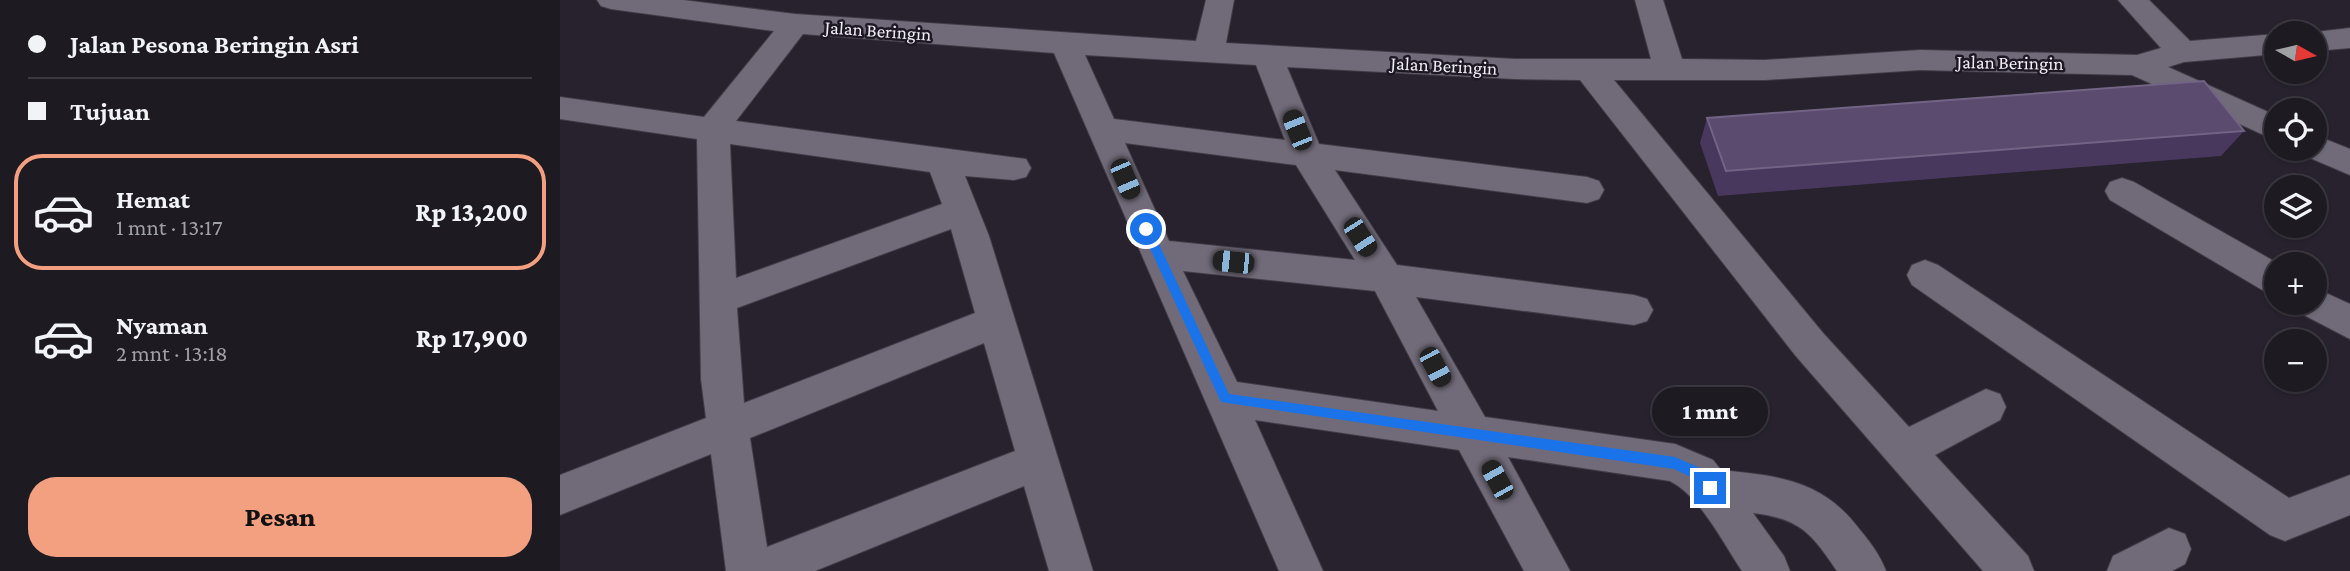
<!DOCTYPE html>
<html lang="id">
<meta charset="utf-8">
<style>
body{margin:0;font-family:"Crimson Pro",serif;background:#2a272f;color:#f1f3f6;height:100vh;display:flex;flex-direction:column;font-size:26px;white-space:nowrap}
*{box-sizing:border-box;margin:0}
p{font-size:23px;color:#a0a1a5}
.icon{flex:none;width:38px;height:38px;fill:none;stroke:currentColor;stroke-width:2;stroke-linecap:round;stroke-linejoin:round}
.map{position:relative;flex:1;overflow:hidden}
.drawer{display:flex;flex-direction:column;background:#1d1a22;width:560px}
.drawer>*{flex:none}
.top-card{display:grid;align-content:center;height:154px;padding:0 28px;background:#1d1a22}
.needle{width:46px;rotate:98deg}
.tools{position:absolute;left:1704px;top:21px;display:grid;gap:14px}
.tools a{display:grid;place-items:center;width:63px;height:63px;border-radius:50%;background:#1d1a22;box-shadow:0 2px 5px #0004,0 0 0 2px #3b3840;font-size:35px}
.end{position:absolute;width:32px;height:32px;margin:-16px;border:9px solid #1a73e8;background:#fff;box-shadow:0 0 0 4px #fff}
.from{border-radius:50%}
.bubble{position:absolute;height:49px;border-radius:24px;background:#1d1a22;box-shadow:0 2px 5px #0004,0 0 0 2px #3b3840;font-size:23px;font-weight:800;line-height:49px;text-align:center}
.car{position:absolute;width:21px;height:42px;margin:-21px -10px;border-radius:9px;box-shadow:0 0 5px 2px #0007;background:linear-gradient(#222 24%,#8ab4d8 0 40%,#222 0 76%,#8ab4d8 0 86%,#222 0)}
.top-card b{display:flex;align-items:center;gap:24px;height:66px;font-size:26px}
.top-card b+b{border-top:2px solid #3b3840}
.top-card i{width:18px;height:18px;background:#f1f3f6}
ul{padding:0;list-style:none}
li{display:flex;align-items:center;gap:21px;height:116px;margin:0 14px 10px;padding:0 14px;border:4px solid transparent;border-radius:28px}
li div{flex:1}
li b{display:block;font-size:26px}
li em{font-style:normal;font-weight:800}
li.selected{border-color:#f3a081}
li>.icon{width:63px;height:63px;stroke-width:1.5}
.action{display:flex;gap:14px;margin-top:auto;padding:14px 28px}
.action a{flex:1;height:80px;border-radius:28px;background:#f3a081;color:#111;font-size:28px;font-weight:800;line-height:80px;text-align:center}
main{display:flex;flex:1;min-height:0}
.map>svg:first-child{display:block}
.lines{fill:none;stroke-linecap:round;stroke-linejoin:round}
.street-casing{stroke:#413d47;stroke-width:2}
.street{fill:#716b79;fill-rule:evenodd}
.wall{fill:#49385e}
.building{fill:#5b4b6f;stroke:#726484;stroke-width:2}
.route{fill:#1a73e8}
.labels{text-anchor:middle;stroke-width:5;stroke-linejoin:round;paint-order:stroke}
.street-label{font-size:19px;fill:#f0edf5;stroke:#1d1824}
</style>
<main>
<section class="drawer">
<div class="top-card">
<b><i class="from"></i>Jalan Pesona Beringin Asri</b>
<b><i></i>Tujuan</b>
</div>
<ul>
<li class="selected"><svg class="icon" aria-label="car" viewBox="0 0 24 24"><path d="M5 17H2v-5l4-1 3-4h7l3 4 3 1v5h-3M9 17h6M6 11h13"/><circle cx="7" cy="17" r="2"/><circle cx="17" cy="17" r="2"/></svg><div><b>Hemat</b><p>1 mnt · 13:17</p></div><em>Rp 13,200</em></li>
<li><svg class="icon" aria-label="car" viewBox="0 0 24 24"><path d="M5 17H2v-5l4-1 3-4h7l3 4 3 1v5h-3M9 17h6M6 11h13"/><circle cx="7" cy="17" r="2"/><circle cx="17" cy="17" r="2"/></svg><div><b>Nyaman</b><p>2 mnt · 13:18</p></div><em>Rp 17,900</em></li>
</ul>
<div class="action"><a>Pesan</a></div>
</section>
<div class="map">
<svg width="1790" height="571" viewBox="0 0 1790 571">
<rect width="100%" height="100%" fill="#27222e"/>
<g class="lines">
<defs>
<g id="street">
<path d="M37 0H123L235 14 636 41 646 0H674L666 43 955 59H1091L1075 0H1103L1122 59 1205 60 1360 50 1577 55 1601 48 1558 0H1589L1630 41 1717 34V54L1624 62 1608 67 1717 116V141L1572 75 1360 70 1205 80H1054L1263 333 1349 427 1426 389 1440 394 1446 407 1440 420 1375 455 1468 556 1474 571H1423L1235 355 1020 80 955 79 727 67 759 144 1027 177 1039 181 1044 190 1039 199 1027 203 775 170 837 265 1074 295 1087 299 1093 310 1087 321 1074 325 856 297 925 417 1115 444 1153 460 1161 470C1219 476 1263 480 1300 530 1311 543 1320 555 1326 571H1277C1251 533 1241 519 1193 513L1224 556 1230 571H1182C1163 543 1140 496 1110 481L948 457 1010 571H964L899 450 695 420 763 571H719L494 53 243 34 176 121 466 159 471 168 466 177 454 180 405 176 429 236 533 571H489L464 486 255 571H166L151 454 0 515V475L146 418 141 379 137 139 0 119V97L144 117 214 31 51 9 41 6ZM525 55 696 65 725 140 554 119ZM565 143 736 165 795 260 609 241ZM170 144 370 172 382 204 176 278ZM391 229 415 313 184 403 177 308ZM623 271 815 291 878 411 677 382ZM424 343 455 451 207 547 190 438Z"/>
<polygon points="1790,28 1790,48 1755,51 1755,33 1747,33"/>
<polygon points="1755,135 1790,149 1790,175 1743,155 1740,149 1755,149"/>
<polygon points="1562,178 1574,182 1719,264 1717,296 1704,291 1550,200 1545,191 1550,182"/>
<polygon points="1365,260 1378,265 1729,498 1790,475 1790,515 1725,541 1710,535 1352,285 1347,275 1352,265"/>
<polygon points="1755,288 1790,304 1790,339 1742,314 1737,303 1755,303"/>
<polygon points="1609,528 1625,534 1631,549 1625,564 1612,571 1547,571 1553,556"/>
</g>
</defs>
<use href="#street" class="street-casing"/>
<use href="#street" class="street"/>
</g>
<polygon class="wall" points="1147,118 1684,131 1661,156 1158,196 1140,143"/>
<polygon class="building" points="1644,81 1684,131 1166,171 1147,118"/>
<polygon class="route" points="586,225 592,229 669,394 1115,457 1142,469 1155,483 1155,492 1145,492 1133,478 1114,469 661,402 581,229"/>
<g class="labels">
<g class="street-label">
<text transform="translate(318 30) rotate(4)" y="7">Jalan Beringin</text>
<text transform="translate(1450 62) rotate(1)" y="7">Jalan Beringin</text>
<text transform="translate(884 65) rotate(3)" y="7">Jalan Beringin</text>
</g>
</g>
</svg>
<div class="tools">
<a><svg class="needle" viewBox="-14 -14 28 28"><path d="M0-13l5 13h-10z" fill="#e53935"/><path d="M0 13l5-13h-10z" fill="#a0a1a5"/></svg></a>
<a><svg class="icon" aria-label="locate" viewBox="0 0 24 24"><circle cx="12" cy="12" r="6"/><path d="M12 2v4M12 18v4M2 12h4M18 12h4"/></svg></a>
<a><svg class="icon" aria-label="layers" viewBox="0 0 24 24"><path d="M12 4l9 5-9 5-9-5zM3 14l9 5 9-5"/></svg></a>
<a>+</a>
<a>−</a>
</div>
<i class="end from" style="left:586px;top:229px"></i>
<i class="end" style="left:1150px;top:488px"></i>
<div class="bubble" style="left:1092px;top:387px;width:116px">1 mnt</div>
<i class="car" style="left:737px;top:130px;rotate:338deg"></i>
<i class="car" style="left:565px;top:179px;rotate:157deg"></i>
<i class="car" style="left:800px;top:237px;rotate:147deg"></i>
<i class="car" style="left:673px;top:262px;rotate:276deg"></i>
<i class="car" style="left:875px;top:367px;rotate:152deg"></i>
<i class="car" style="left:937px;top:480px;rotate:331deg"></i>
</div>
</main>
